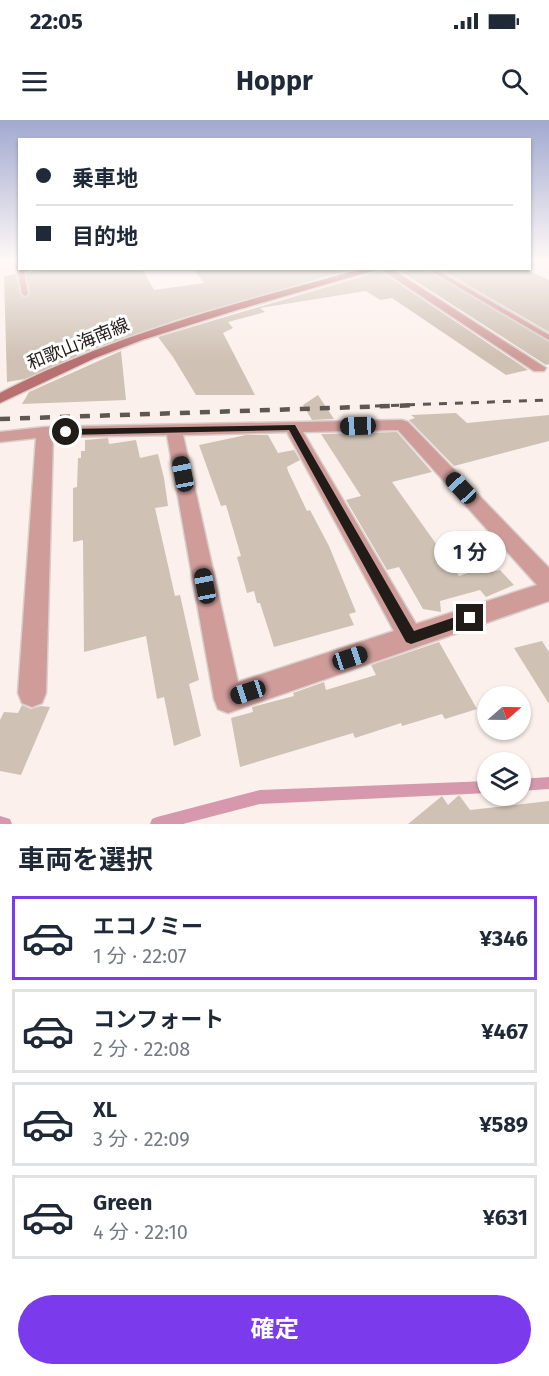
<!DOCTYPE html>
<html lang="ja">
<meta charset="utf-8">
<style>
body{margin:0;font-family:"Fira Sans","Noto Sans JP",sans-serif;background:#f2f2f3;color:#1f2937;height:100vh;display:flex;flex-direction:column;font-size:22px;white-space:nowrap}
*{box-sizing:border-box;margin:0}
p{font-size:20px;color:#747a83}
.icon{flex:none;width:33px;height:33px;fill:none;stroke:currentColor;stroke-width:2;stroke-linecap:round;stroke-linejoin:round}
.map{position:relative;height:704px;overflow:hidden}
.sheet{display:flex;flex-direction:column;background:#fff;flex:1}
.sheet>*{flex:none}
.guide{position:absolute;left:18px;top:18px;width:513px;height:132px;border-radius:0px;box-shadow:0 2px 4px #0004;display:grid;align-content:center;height:132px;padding:0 18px;background:#fff}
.needle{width:39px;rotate:70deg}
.tools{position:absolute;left:477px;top:566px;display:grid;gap:12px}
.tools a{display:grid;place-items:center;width:54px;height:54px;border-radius:50%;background:#fff;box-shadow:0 2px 4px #0004;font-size:30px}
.end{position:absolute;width:27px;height:27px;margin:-14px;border:8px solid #221c19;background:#fff;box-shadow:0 0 0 3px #fff}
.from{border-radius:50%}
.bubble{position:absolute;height:42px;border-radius:21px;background:#fff;box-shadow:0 2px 4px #0004;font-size:20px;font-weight:700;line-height:42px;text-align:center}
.car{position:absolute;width:18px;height:36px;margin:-18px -9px;border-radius:8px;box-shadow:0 0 4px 2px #0007;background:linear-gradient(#222 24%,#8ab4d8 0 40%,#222 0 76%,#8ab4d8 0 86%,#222 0)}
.guide b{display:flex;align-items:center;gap:21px;height:57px;font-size:22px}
.guide b+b{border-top:2px solid #e0e1e3}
.guide i{width:15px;height:15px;background:#1f2937}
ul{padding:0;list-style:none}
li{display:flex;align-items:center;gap:18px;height:84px;margin:0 12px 9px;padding:0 6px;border:3px solid #e0e1e3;border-radius:0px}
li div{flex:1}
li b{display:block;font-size:22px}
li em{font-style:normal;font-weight:700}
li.on{border-color:#7c3aed}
li>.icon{width:54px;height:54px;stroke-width:1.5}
h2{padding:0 18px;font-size:27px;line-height:72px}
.primary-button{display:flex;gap:12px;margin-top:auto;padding:12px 18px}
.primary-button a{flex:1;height:69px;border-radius:36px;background:#7c3aed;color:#fff;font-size:24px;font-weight:700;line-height:69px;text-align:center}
.status{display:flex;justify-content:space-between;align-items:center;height:42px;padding:0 30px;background:#fff;direction:ltr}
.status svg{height:16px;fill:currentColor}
header{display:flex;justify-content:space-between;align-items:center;height:78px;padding:0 18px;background:#fff;font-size:27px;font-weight:700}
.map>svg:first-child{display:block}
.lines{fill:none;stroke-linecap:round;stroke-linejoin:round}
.stream{fill:#d698ac;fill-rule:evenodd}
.building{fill:#cfc1b4}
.service-casing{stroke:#d9ceca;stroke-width:4}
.minor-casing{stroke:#d9ceca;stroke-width:3}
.secondary-casing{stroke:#d9ceca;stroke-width:3}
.service{fill:#cf9c9a;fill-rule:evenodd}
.minor{fill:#cf9c9a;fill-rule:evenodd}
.secondary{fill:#b97070;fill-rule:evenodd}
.rail-far1{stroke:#5e5653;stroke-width:3;stroke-dasharray:8 8;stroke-linecap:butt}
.rail{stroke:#5e5653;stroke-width:4.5;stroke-dasharray:10 10;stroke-linecap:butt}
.route{fill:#221c19}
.labels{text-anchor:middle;stroke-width:6;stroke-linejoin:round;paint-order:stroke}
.far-street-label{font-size:18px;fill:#221c19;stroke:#fff}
</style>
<div class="status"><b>22:05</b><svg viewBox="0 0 49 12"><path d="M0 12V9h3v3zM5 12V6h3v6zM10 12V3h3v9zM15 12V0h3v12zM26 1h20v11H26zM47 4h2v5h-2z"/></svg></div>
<header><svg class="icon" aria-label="menu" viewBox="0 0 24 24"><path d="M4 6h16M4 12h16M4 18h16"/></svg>Hoppr<svg class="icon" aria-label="search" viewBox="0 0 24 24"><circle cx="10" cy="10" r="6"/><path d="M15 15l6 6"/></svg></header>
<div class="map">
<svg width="549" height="704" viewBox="0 0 549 704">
<rect width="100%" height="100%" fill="#fcf0ec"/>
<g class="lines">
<g class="stream">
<polygon points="549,657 549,669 520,671 520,659"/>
<polygon points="488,661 488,673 260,684 183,704 150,704 152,699 157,697 260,670"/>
<polygon points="0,696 10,699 12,704 0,704"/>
</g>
</g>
<g class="building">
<polygon points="57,148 142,148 154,170 204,163 193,148 356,148 179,199 88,231 25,259 7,262 4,156 16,154 20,174 26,178 30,174 26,153"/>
<polygon points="395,148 424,148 549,222 549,244 546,245"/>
<polygon points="438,148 524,148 549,160 549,212"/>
<polygon points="380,151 528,250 506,255 392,178 380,180 366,171 260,188 265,192 228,202 233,208 223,213 255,275 196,275 173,237 158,217"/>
<polygon points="121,231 126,280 22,284 29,272"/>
<polygon points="318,275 334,299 312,300 303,285"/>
<polygon points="456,293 467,303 549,295 549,321 454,346 409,300 415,298 411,295"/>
<polygon points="397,312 432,352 392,362 459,456 487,446 493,452 500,450 514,465 486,477 480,470 440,481 441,492 423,489 399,447 387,450 346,380 361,376 321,314"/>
<polygon points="246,315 268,315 278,333 294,330 300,340 287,347 288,351 307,391 310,390 329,426 356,492 349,494 354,505 274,527 260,483 257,483 254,471 247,473 237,437 241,436 226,385 221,386 199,325"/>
<polygon points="108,318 109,324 136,320 140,338 158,334 164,358 168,386 155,388 175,476 180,475 199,560 189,564 201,616 174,626 164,577 157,579 146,516 84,532 83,420 73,422 73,368 77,367 78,338 81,338 81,331 85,331 85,320"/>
<polygon points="542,521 549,532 549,584 514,528"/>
<polygon points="439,522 477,589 445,599 442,594 402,606 401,603 355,618 353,613 240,647 231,598 253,592 252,587 294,576 293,573 324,562 326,570 376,555 371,545"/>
<polygon points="22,585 31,589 41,586 50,587 21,655 0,651 0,600 4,592 18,593"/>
<polygon points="459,675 470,690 549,681 549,704 408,704 442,676 448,685"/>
</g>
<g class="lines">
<defs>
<g id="service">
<polygon points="20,144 20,148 23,148 28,174 25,176 22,174 17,146"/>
<polygon points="426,148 433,148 549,215 549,220"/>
</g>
<g id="minor">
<polygon points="379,148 390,148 546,248 544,251 534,251"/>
<path d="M402 300 408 302 549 448V481L228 593 218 589 214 579 167 315 53 317 46 573 42 583 32 587 22 583 18 573 36 318 0 322V312L45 307ZM398 310 537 465 416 504 303 312ZM287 312 394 511 238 562 183 315Z"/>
</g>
<path id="secondary" d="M366 148H383L237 190 142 220 95 238 0 283V273C116 213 241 182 366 148Z"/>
</defs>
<use href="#service" class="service-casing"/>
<use href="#minor" class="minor-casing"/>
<use href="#secondary" class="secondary-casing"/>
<use href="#service" class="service"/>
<use href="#minor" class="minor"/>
<use href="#secondary" class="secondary"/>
<polyline class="rail-far1" points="375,286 549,280"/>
<polyline class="rail" points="0,299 419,285"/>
</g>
<linearGradient id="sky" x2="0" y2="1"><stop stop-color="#a1a9d0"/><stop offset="0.59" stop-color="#fef8f6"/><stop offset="1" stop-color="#fef8f6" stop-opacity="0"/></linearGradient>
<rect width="549" height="237" fill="url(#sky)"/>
<polygon class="route" points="295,305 414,511 470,492 475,494 476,498 475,502 411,524 406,522 289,310 66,315 62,312 66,309"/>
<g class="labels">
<g class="far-street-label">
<text transform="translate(78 224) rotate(-22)" y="6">和歌山海南線</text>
</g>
</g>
</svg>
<div class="tools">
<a><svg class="needle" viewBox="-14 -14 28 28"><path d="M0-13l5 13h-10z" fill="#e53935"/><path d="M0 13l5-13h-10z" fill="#747a83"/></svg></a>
<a><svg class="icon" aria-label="layers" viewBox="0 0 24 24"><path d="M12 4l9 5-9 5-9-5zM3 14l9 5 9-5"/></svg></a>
</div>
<i class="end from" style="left:66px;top:312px"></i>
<i class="end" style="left:470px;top:498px"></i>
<div class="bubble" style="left:434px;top:411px;width:72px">1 分</div>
<i class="car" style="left:358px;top:306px;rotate:268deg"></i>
<i class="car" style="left:183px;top:354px;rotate:349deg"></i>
<i class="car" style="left:461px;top:368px;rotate:317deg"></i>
<i class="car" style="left:205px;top:466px;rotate:349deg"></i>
<i class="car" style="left:350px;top:538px;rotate:72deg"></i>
<i class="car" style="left:248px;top:572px;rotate:252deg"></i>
<div class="guide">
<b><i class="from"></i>乗車地</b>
<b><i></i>目的地</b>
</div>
</div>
<section class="sheet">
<h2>車両を選択</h2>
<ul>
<li class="on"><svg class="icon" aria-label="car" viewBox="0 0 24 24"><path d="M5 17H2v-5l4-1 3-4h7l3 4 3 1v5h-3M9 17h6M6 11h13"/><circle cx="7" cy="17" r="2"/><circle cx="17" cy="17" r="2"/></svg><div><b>エコノミー</b><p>1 分 · 22:07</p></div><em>¥346</em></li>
<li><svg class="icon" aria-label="car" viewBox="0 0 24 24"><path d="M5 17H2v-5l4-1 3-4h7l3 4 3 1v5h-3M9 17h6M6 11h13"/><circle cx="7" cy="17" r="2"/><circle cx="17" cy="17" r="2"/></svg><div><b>コンフォート</b><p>2 分 · 22:08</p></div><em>¥467</em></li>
<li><svg class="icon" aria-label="car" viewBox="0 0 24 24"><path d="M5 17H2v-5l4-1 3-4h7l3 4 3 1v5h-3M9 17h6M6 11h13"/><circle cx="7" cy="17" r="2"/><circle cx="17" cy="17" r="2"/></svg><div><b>XL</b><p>3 分 · 22:09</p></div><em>¥589</em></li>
<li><svg class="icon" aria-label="car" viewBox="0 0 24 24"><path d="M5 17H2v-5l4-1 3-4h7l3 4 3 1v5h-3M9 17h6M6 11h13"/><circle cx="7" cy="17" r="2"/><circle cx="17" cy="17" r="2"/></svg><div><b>Green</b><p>4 分 · 22:10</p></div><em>¥631</em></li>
</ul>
<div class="primary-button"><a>確定</a></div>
</section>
